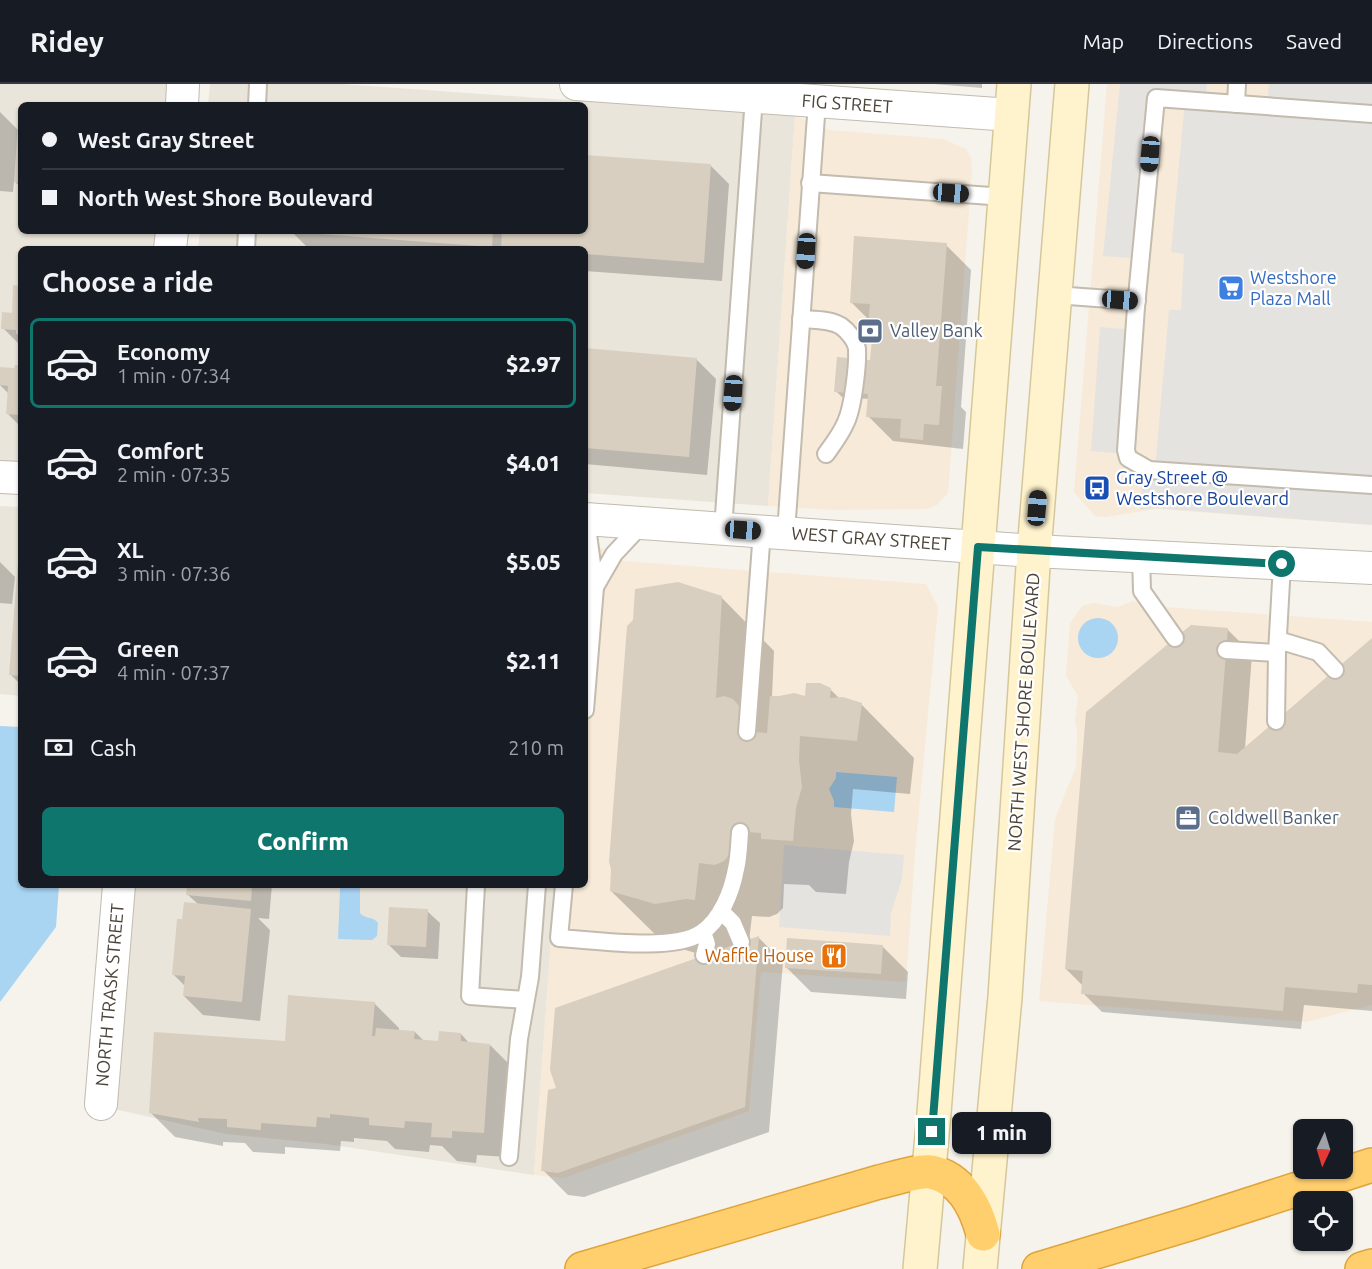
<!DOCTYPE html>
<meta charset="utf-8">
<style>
body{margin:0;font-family:Ubuntu,sans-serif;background:#242831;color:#f1f3f6;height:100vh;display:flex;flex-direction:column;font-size:22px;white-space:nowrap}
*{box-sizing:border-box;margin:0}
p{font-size:20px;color:#9ea1a6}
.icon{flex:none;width:33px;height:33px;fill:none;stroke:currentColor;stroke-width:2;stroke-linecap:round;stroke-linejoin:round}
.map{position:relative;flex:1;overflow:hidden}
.panel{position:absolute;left:18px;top:162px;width:570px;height:642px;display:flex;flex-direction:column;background:#171b24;border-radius:9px;box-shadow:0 2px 4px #0004}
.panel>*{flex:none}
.top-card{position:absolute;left:18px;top:18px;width:570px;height:132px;border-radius:9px;box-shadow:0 2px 4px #0004;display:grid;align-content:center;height:132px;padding:0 24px;background:#171b24}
.needle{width:39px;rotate:184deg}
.controls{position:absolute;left:1293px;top:1035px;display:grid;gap:12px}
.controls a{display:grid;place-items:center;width:60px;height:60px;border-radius:9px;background:#171b24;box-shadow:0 2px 4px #0004;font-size:30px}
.end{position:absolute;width:27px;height:27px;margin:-14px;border:8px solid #0f766e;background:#fff;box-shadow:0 0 0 3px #fff}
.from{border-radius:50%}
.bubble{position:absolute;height:42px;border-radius:9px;background:#171b24;box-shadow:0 2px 4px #0004;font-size:20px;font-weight:800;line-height:42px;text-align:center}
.car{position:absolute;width:18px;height:36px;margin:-18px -9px;border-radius:8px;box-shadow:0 0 4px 2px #0007;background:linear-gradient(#222 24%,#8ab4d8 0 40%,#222 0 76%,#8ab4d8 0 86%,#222 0)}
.top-card b{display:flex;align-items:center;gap:21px;height:57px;font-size:22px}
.top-card b+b{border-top:2px solid #363941}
.top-card i{width:15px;height:15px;background:#f1f3f6}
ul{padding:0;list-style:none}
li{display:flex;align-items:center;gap:18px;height:90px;margin:0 12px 9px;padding:0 12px;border:3px solid transparent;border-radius:9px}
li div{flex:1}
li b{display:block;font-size:22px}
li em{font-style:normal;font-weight:800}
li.on{border-color:#0f766e}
li>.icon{width:54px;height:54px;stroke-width:1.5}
h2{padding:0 24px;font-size:27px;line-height:72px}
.pay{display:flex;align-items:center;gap:15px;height:66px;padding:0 24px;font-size:22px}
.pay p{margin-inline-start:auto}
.action{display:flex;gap:12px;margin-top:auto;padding:12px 24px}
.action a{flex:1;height:69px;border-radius:9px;background:#0f766e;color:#fff;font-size:24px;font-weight:800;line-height:69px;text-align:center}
header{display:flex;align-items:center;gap:36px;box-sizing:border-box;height:84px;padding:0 30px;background:#171b24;border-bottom:2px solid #363941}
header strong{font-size:28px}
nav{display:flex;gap:33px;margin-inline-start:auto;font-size:21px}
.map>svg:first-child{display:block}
.residential{fill:#eae5da}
.commercial{fill:#f7ead8}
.parking{fill:#e5e3e0}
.water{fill:#a9d4f2}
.shadow{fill:#0003}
.building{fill:#d8cfc1}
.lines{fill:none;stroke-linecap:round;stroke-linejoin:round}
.service-casing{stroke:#c2bbae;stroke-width:20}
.minor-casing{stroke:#c2bbae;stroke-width:34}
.secondary-casing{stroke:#d6c79b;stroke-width:36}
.motorway-casing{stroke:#e0a43c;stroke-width:36}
.service{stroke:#fff;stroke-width:16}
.minor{stroke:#fff;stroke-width:32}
.secondary{stroke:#fff3cd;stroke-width:33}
.motorway{stroke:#ffcf6e;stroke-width:33}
.route{stroke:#0f766e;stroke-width:8}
.labels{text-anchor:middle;stroke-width:4.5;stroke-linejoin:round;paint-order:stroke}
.street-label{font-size:18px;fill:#4b4439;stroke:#fff}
.shop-label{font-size:18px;fill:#366cbe;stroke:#fff;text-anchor:start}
.service-label{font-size:18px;fill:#4e5e75;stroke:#fff;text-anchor:start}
.transit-label{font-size:18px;fill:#164399;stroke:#fff;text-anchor:start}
.food-label{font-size:18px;fill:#c56008;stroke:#fff;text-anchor:end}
</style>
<header>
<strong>Ridey</strong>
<nav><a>Map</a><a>Directions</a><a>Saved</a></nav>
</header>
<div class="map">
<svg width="1372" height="1185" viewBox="0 0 1372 1185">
<rect width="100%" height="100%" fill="#f6f3ec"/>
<g class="residential">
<polygon points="0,0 170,0 169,21 21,21 21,147 161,147 159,165 21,165 21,379 0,377"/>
<polygon points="210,0 341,0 795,32 768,422 585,409 585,165 198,165 200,147 585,147 585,21 208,21"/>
<polygon points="0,422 21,423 21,612 0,610"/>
<polygon points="132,801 555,801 534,1091 326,1060 226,1050 114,1025"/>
</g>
<g class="commercial">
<polygon points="1107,0 1372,0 1372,441 1156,425 1106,433 1095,432 1074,408"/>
<polygon points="795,32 830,46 943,55 966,65 971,74 972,86 948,409 937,421 928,425 833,426 768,422"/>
<polygon points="585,455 624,477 926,500 938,523 915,769 906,898 761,888 749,1027 564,1094 534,1091 555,801 585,801"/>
<polygon points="1132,517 1165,523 1372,538 1372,921 1306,938 1039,917 1055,735 1076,682 1077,648 1075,636 1078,612 1066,592 1070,539 1082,522 1093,519 1118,523"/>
</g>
<g class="parking">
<polygon points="1120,0 1207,0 1206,17 1267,22 1269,0 1372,0 1372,441 1156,424 1140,426 1143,383 1155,386 1169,226 1181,226 1184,170 1171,168 1185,16 1156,14 1141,175 1103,172"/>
<polygon points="1100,243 1135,246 1127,370 1091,367"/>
<polygon points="784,761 904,771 902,795 891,829 890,852 779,843"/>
</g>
<g class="water">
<circle cx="1098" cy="554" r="20"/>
<polygon points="0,642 21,643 21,801 59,801 56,843 0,918"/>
<polygon points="836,688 897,693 894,728 834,723 834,717 829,705 836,694"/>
<path d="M344 802 360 803V829C364 835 373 832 378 839L377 852 372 856 338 855 340 804Z"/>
</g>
<g class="shadow">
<polygon points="934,0 982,0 982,4"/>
<polygon points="21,24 21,103 14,97 13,108 0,107 0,28 19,47"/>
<polygon points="585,72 710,81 729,100 722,197 585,187 585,165 309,165 291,147 585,147"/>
<polygon points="946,161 971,186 961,323 966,328 963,365 893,357 868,332 869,315 842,313 836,307 872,280 874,248 869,243 870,237 851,218"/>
<polygon points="21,203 21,262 3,244 13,230"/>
<polygon points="585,266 697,276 716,295 707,391 585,380"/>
<polygon points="21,283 21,343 8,330 9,310 0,301 0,284 16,285"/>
<polygon points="21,468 21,601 10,590"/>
<polygon points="0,478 15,493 12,520 0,519"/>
<polygon points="721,513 774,567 772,613 806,614 830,605 840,615 861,620 914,674 910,710 853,705 851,730 854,757 849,778 846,810 816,808 809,801 784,800 783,824 777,830 769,833 752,832 749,857 758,853 783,878 769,1048 584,1113 568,1111 543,1086 558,1005 706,872 665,860 611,807"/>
<polygon points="1227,545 1252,570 1245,665 1372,556 1372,927 1304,921 1301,945 1102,928 1083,909 1083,902 1066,885"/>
<polygon points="189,801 272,801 269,835 258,834 270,846 260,937 203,931 184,912 185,902 173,890 184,837 199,821 188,811"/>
<polygon points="427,827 440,839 438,875 401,873 388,860"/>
<polygon points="883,863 908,888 906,915 811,908 786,883"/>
<polygon points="374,919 399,944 399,947 415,948 424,957 440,958 461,950 470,960 490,961 515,986 508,1073 477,1071 476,1079 457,1077 442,1062 430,1061 429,1068 395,1065 387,1057 354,1054 354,1058 341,1057 340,1067 285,1063 285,1070 253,1068 245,1059 223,1058 223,1062 175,1053 150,1028 287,959"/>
</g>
<g class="building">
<polygon points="19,23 21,23 21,99 14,98"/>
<polygon points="585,71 711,80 704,179 585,170 585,165 501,165 502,147 585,147"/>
<polygon points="306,147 493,147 492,163 306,149"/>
<polygon points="854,152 947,159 936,302 942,302 939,341 924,340 923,356 900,354 901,335 866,333 868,310 834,308 837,273 870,276 873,244 868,244 870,220 850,219"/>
<polygon points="13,201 21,202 21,250 16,250 16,246 1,245 2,228 12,229"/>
<polygon points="585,264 697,274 689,373 585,364"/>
<polygon points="15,281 21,281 21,331 6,330 8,302 0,301 0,283 14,284"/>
<polygon points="19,466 21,466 21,592 9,591"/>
<polygon points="678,498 722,512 716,614 724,612 733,615 740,623 739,647 767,649 770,612 779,612 794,609 805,612 806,599 820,599 831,604 830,614 843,613 862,619 857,657 800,652 799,676 802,703 796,724 793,757 761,755 761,749 732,747 730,770 724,777 715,781 699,779 695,816 686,815 655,820 610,807 611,785 609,778 627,542 633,536 635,505"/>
<polygon points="1191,541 1228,544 1218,668 1237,670 1372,554 1372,901 1358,900 1357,909 1285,903 1283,927 1081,910 1083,887 1065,885 1086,628"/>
<polygon points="187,801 252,801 251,817 186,811"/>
<polygon points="184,818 251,825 242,918 183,912 185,892 172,891 177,835 182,835"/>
<polygon points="389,823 428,825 426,863 387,861"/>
<polygon points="759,852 745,1023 558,1089 541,1087 548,1006 556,1004 550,986 555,924"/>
<polygon points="787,854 883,861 881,890 785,884"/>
<polygon points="288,911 375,918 372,952 375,952 376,944 415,947 414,955 438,957 439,947 461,949 461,957 490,960 484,1049 452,1047 452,1054 431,1053 432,1039 405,1037 404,1044 369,1041 369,1034 330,1030 330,1034 317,1033 316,1043 261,1039 261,1046 227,1043 227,1035 198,1034 199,1038 149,1029 154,948 285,957"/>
</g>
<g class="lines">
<defs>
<g id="service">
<polyline points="1236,20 1237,0"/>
<polyline points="257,21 258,0"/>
<polyline points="1372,30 1156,14 1136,223 1126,366 1128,374 1149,386 1372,401"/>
<polyline points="810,99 1005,113"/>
<polyline points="246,165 247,147"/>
<polyline points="1055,211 1137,217"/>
<path d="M801 235C814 236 830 235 841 242 848 247 856 257 857 265 858 281 853 323 846 338 841 350 834 359 826 370"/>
<polyline points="723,445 754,13"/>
<polyline points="786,448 817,18"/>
<polyline points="1141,472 1142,507 1175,554"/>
<polyline points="595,503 614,470 643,439"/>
<polyline points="1278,556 1318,568 1335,586"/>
<polyline points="1226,566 1277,569"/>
<polyline points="585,626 595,503 586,435"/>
<polyline points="1276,637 1277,569 1282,480"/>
<polyline points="747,648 762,447"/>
<polyline points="476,801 470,912 525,916"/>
<path d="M564 801 559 854C595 856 672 868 701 849 721 836 732 807 736 785 739 773 739 760 740 748"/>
<polyline points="721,827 733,839 741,858"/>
<polyline points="703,848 707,860 704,871"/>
<polyline points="509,1073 519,955 530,893 537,801"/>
</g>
<g id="minor">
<polyline points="576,0 1011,31"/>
<polyline points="182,21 183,0"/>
<polyline points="170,165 172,147"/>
<polyline points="0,393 21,394"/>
<polyline points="585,435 1034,467 1372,484"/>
<polyline points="101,1020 119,801"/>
</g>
<g id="secondary">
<polyline points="920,1185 934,1029 1014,0"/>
<polyline points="980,1185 1005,913 1034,467 1072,0"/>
</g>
<g id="motorway">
<path d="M582 1185 879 1098C892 1095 919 1086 931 1088 961 1094 976 1123 983 1150"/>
<polyline points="1039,1185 1192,1139 1372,1081"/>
<polyline points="1362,1185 1372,1182"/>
</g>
</defs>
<use href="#service" class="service-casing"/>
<use href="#minor" class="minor-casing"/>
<use href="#secondary" class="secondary-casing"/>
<use href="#motorway" class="motorway-casing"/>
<use href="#service" class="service"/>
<use href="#minor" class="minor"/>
<use href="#secondary" class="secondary"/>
<use href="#motorway" class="motorway"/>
</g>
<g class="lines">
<polyline class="route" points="932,1048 978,463 1282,480"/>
</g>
<defs>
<symbol id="supermarket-square" viewBox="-11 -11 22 22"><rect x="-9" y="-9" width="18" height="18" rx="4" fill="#3f7fe0" stroke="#fff"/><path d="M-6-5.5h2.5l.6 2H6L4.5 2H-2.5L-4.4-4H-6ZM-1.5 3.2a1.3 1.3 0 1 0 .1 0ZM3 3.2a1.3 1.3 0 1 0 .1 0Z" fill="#fff"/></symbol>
<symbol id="bank-square" viewBox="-11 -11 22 22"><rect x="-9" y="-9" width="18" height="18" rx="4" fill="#5c6f8a" stroke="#fff"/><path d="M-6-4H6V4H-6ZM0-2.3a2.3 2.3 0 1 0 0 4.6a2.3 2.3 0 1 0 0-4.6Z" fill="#fff"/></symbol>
<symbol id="bus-square" viewBox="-11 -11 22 22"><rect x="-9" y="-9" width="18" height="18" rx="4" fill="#1a4fb4" stroke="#fff"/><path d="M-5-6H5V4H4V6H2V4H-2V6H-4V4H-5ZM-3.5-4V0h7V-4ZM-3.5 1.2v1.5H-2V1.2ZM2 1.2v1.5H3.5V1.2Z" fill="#fff"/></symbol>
<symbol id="office-square" viewBox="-11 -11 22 22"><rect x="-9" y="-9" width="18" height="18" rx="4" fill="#5c6f8a" stroke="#fff"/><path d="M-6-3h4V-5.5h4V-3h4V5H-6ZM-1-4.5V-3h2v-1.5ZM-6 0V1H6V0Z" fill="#fff"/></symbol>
<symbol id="restaurant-square" viewBox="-11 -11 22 22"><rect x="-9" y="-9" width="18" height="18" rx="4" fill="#e8710a" stroke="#fff"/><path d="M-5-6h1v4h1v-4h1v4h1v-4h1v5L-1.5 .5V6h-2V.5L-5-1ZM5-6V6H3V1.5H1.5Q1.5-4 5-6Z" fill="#fff"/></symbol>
</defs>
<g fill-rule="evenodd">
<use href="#supermarket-square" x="1216" y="189" width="30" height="30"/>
<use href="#bank-square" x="855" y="232" width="30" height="30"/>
<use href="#bus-square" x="1082" y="389" width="30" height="30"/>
<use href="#office-square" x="1173" y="719" width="30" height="30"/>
<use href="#restaurant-square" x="819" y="857" width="30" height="30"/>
</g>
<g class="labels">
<g class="street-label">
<text transform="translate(847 20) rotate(4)" y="6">FIG STREET</text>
<text transform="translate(871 455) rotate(4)" y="6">WEST GRAY STREET</text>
<text transform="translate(1024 628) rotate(-86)" y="6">NORTH WEST SHORE BOULEVARD</text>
<text transform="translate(110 911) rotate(-85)" y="6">NORTH TRASK STREET</text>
</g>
<g class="shop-label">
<text x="1250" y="200">Westshore<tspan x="1250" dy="21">Plaza Mall</tspan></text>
</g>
<g class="service-label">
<text x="890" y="253">Valley Bank</text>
<text x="1208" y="740">Coldwell Banker</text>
</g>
<g class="transit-label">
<text x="1116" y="400">Gray Street @<tspan x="1116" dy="21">Westshore Boulevard</tspan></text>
</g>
<g class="food-label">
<text x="814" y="878">Waffle House</text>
</g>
</g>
</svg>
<div class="controls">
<a><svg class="needle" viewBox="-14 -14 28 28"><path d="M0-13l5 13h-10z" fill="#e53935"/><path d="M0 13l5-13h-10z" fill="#9ea1a6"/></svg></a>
<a><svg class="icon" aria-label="locate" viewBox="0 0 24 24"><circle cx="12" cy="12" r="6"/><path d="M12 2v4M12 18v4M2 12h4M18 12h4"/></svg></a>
</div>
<i class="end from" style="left:1282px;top:480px"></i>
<i class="end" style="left:932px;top:1048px"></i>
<div class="bubble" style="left:952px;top:1028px;width:99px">1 min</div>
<i class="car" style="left:1150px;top:70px;rotate:185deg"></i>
<i class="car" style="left:951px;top:109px;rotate:94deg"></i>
<i class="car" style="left:806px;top:167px;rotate:184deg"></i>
<i class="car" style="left:1120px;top:216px;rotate:94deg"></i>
<i class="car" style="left:733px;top:309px;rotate:184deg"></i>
<i class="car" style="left:1037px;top:424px;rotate:5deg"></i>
<i class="car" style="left:743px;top:446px;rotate:94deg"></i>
<div class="top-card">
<b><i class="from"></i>West Gray Street</b>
<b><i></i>North West Shore Boulevard</b>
</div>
<section class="panel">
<h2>Choose a ride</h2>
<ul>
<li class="on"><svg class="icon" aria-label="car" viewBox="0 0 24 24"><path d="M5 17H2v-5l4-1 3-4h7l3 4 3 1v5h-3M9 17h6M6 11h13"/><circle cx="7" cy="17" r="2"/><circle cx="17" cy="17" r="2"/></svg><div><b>Economy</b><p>1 min · 07:34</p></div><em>$2.97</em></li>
<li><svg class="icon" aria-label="car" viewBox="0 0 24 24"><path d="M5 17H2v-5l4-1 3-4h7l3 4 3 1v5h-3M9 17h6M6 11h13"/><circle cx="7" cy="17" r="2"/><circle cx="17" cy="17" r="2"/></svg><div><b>Comfort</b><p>2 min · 07:35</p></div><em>$4.01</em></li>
<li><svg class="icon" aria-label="car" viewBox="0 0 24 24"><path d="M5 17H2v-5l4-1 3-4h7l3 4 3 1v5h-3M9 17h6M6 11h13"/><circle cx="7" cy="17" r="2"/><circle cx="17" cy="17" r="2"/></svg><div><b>XL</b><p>3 min · 07:36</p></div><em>$5.05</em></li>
<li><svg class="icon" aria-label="car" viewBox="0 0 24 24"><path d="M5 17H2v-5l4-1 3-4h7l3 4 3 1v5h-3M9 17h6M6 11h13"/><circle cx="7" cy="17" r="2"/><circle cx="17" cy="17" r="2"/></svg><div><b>Green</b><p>4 min · 07:37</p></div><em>$2.11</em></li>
</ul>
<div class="pay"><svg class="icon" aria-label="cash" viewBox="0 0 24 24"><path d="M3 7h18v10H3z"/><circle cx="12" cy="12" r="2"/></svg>Cash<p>210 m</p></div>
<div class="action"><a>Confirm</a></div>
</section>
</div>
